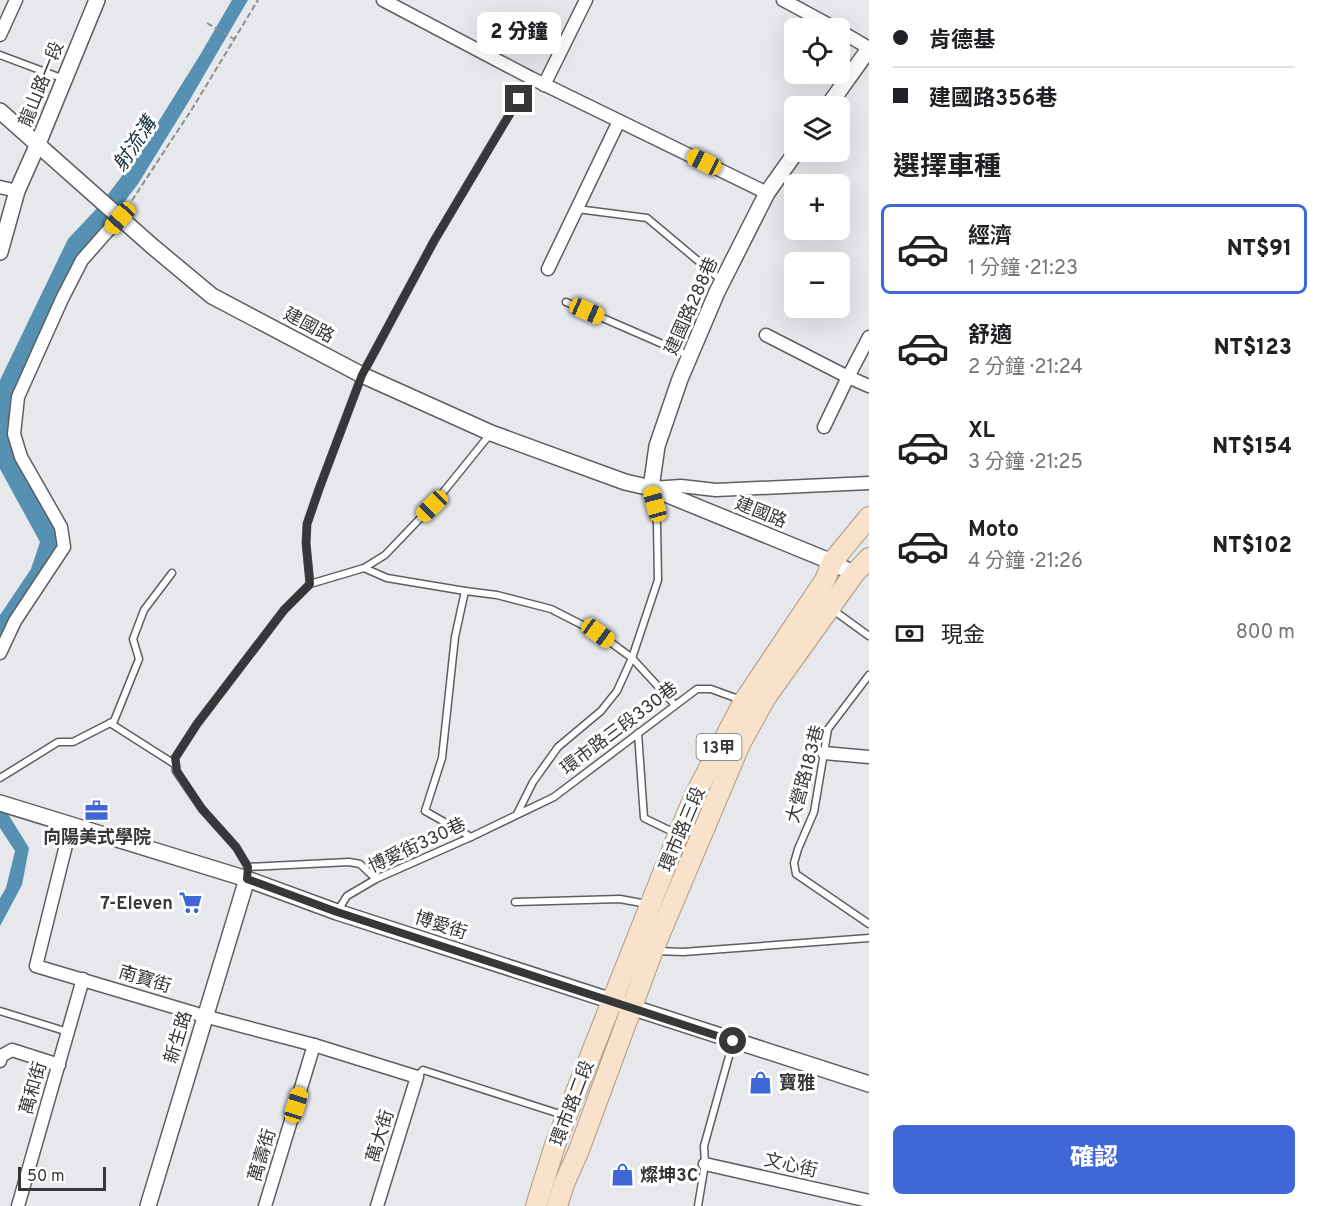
<!DOCTYPE html>
<html lang="zh-TW">
<meta charset="utf-8">
<style>
body{margin:0;font-family:Overpass,"Noto Sans TC",sans-serif;background:#f6f6f6;color:#202124;height:100vh;display:flex;flex-direction:column;font-size:22px;white-space:nowrap}
*{box-sizing:border-box;margin:0}
p{font-size:20px;color:#757577}
.icon{flex:none;width:33px;height:33px;fill:none;stroke:currentColor;stroke-width:2;stroke-linecap:round;stroke-linejoin:round}
.map{position:relative;flex:1;overflow:hidden}
.sheet{display:flex;flex-direction:column;background:#fff;width:450px}
.sheet>*{flex:none}
.hud{display:grid;align-content:center;height:132px;padding:0 24px;background:#fff}
.buttons{position:absolute;left:784px;top:18px;display:grid;gap:12px}
.buttons a{display:grid;place-items:center;width:66px;height:66px;border-radius:9px;background:#fff;box-shadow:0 6px 24px #0002;font-size:30px}
.scale{position:absolute;left:18px;bottom:15px;width:88px;box-sizing:border-box;padding-left:6px;border:3px solid #363738;border-top:0;font-size:16px;line-height:21px;white-space:nowrap;color:#363738;-webkit-text-stroke:4px #fff;paint-order:stroke}
.end{position:absolute;width:27px;height:27px;margin:-14px;border:8px solid #363738;background:#fff;box-shadow:0 0 0 3px #fff}
.from{border-radius:50%}
.bubble{position:absolute;height:42px;border-radius:9px;background:#fff;box-shadow:0 6px 24px #0002;font-size:20px;font-weight:800;line-height:42px;text-align:center}
.car{position:absolute;width:18px;height:36px;margin:-18px -9px;border-radius:8px;box-shadow:0 0 4px 2px #0007;background:linear-gradient(#f5c518 24%,#345 0 40%,#f5c518 0 76%,#345 0 86%,#f5c518 0)}
.hud b{display:flex;align-items:center;gap:21px;height:57px;font-size:22px}
.hud b+b{border-top:2px solid #e0e0e0}
.hud i{width:15px;height:15px;background:#202124}
ul{padding:0;list-style:none}
li{display:flex;align-items:center;gap:18px;height:90px;margin:0 12px 9px;padding:0 12px;border:3px solid transparent;border-radius:9px}
li div{flex:1}
li b{display:block;font-size:22px}
li em{font-style:normal;font-weight:800}
li.on{border-color:#4067d8}
li>.icon{width:54px;height:54px;stroke-width:1.5}
h2{padding:0 24px;font-size:27px;line-height:72px}
.pay{display:flex;align-items:center;gap:15px;height:66px;padding:0 24px;font-size:22px}
.pay p{margin-inline-start:auto}
.action{display:flex;gap:12px;margin-top:auto;padding:12px 24px}
.action a{flex:1;height:69px;border-radius:9px;background:#4067d8;color:#fff;font-size:24px;font-weight:800;line-height:69px;text-align:center}
main{display:flex;flex:1;min-height:0}
.map>svg:first-child{display:block}
.water{fill:#5691b4}
.lines{fill:none;stroke-linecap:round;stroke-linejoin:round}
.service-casing{stroke:#5d5e61;stroke-width:9}
.minor-casing{stroke:#5d5e61;stroke-width:15}
.tertiary-casing{stroke:#5d5e61;stroke-width:18}
.primary-casing{stroke:#b19981;stroke-width:22}
.path{stroke:#8d8e90;stroke-width:2;stroke-dasharray:6 3;stroke-linecap:butt}
.service{stroke:#fff;stroke-width:6}
.minor{stroke:#fff;stroke-width:12}
.tertiary{stroke:#fff;stroke-width:15}
.primary{stroke:#f8e2cb;stroke-width:20}
.route{stroke:#363738;stroke-width:8}
.labels{text-anchor:middle;stroke-width:6;stroke-linejoin:round;paint-order:stroke}
.shield{fill:#fff;stroke:#727374;stroke-width:1.5}
.shield-label{font-size:16px;font-weight:bold;fill:#363738}
.street-label{font-size:18px;fill:#363738;stroke:#fff}
.poi-label{font-size:18px;font-weight:bold;fill:#363738;stroke:#fff;text-anchor:start}
.water-label{font-size:20px;font-style:italic;fill:#13303f;stroke:#fff}
</style>
<main>
<div class="map">
<svg width="869" height="1206" viewBox="0 0 869 1206">
<rect width="100%" height="100%" fill="#e6e8eb"/>
<g class="water">
<polygon points="232,0 248,0 189,101 138,184 70,272 14,395 9,414 12,447 46,505 56,529 56,546 11,616 0,642 0,615 31,569 40,542 0,469 0,380 68,239 100,205 137,156 200,55"/>
<polygon points="0,801 29,848 22,885 0,926 0,898 6,888 15,851 0,828"/>
</g>
<g class="lines">
<defs>
<g id="service">
<polyline points="0,55 64,79"/>
<polyline points="577,209 647,218 721,280"/>
<polyline points="566,302 690,356"/>
<polyline points="364,568 387,578 465,591 497,595 551,609 598,633 632,658 675,705"/>
<polyline points="310,584 306,543 307,524 319,489 362,375 434,241 531,78"/>
<polyline points="465,591 455,637 442,758 425,811 471,837"/>
<polyline points="833,610 869,636"/>
<polyline points="869,675 828,729 814,812 798,849 794,863 796,874 869,924"/>
<polyline points="110,723 176,765"/>
<polyline points="638,733 644,818 675,833"/>
<polyline points="0,778 58,742 73,742 114,721 139,659 133,639 144,610 172,573"/>
<polyline points="517,814 533,782 558,747 601,711 617,691 632,658 658,580 657,525 655,504 652,492"/>
<polyline points="248,867 349,862 360,864 376,879"/>
<polyline points="247,879 248,867 236,847 202,809 176,771 175,758 197,724 284,610 310,584 364,568 385,555 432,506 491,433"/>
<polyline points="515,902 620,899 647,904"/>
<polyline points="337,912 347,896 376,879 471,837 554,797 697,689 711,689 741,700"/>
<polyline points="657,951 683,952 869,938"/>
<polyline points="0,1011 68,1032"/>
<polyline points="417,1077 423,1070 563,1115"/>
<polyline points="698,1206 705,1164 704,1146 733,1042"/>
</g>
<g id="minor">
<polyline points="383,0 531,78 767,193"/>
<polyline points="783,0 835,28"/>
<polyline points="840,31 869,48"/>
<polyline points="0,35 16,0"/>
<polyline points="544,85 586,0"/>
<polyline points="0,187 17,191"/>
<polyline points="548,269 619,121"/>
<polyline points="766,335 848,377 869,386"/>
<polyline points="824,427 848,377 869,337"/>
<polyline points="652,488 681,486 716,490 869,483"/>
<polyline points="0,653 15,621 64,547 61,527 21,457 14,434 18,397 62,299 82,260 120,217"/>
<polyline points="824,753 869,757"/>
<polyline points="71,825 36,966 204,1016 314,1045 417,1077 377,1206"/>
<polyline points="0,1061 1,1056 12,1050 59,1065"/>
<polyline points="705,1164 869,1201"/>
<polyline points="18,1206 83,979"/>
<polyline points="265,1206 314,1045"/>
</g>
<g id="tertiary">
<polyline points="828,106 869,49"/>
<polyline points="0,111 152,246 212,296 362,375 491,433 625,482 651,488 832,562 854,574"/>
<polyline points="0,252 17,191 37,146 97,0"/>
<polyline points="651,488 657,446 680,379 717,292 767,193 796,152"/>
<polyline points="0,803 247,879 337,912 869,1084"/>
<polyline points="148,1206 247,879"/>
</g>
<g id="primary">
<polyline points="536,1206 555,1145 678,835 695,795 744,701 825,580 832,562 869,517"/>
<polyline points="557,1206 564,1184 579,1150 653,950 740,744 766,697 854,574 869,558"/>
</g>
</defs>
<use href="#service" class="service-casing"/>
<use href="#minor" class="minor-casing"/>
<use href="#tertiary" class="tertiary-casing"/>
<use href="#primary" class="primary-casing"/>
<g class="path">
<polyline points="207,23 234,39"/>
<polyline points="127,208 192,109 258,0"/>
</g>
<use href="#service" class="service"/>
<use href="#minor" class="minor"/>
<use href="#tertiary" class="tertiary"/>
<use href="#primary" class="primary"/>
</g>
<g class="lines">
<polyline class="route" points="519,99 434,241 362,375 319,489 307,524 306,543 310,584 284,610 197,724 175,758 177,771 202,809 236,847 248,867 247,879 337,912 733,1041"/>
</g>
<defs>
<symbol id="office-bare" viewBox="-9 -9 18 18"><path d="M-6-3h4V-5.5h4V-3h4V5H-6ZM-1-4.5V-3h2v-1.5ZM-6 0V1H6V0Z" fill="#4067d8" stroke="#fff" stroke-width="2.5" paint-order="stroke"/></symbol>
<symbol id="supermarket-bare" viewBox="-9 -9 18 18"><path d="M-6-5.5h2.5l.6 2H6L4.5 2H-2.5L-4.4-4H-6ZM-1.5 3.2a1.3 1.3 0 1 0 .1 0ZM3 3.2a1.3 1.3 0 1 0 .1 0Z" fill="#4067d8" stroke="#fff" stroke-width="2.5" paint-order="stroke"/></symbol>
<symbol id="shop-bare" viewBox="-9 -9 18 18"><path d="M-5-2.5h2.3a2.7 3.5 0 0 1 5.4 0H5L5.5 6h-11ZM-1.5-2.5h3a1.5 2.3 0 0 0-3 0Z" fill="#4067d8" stroke="#fff" stroke-width="2.5" paint-order="stroke"/></symbol>
</defs>
<g fill-rule="evenodd">
<use href="#office-bare" x="80" y="794" width="33" height="33"/>
<use href="#supermarket-bare" x="174" y="886" width="33" height="33"/>
<use href="#shop-bare" x="744" y="1066" width="33" height="33"/>
<use href="#shop-bare" x="606" y="1158" width="33" height="33"/>
</g>
<g class="labels">
<rect class="shield" x="696.5" y="734" width="45" height="26" rx="4.5"/>
<g class="shield-label">
<text x="719" y="753">13甲</text>
</g>
<g class="street-label">
<text transform="translate(41 84) rotate(-68)" y="6">龍山路一段</text>
<text transform="translate(691 306) rotate(-66)" y="6">建國路288巷</text>
<text transform="translate(309 325) rotate(28)" y="6">建國路</text>
<text transform="translate(761 512) rotate(22)" y="6">建國路</text>
<text transform="translate(619 728) rotate(-37)" y="6">環市路三段330巷</text>
<text transform="translate(805 774) rotate(-75)" y="6">大營路183巷</text>
<text transform="translate(682 829) rotate(-67)" y="6">環市路三段</text>
<text transform="translate(417 845) rotate(-25)" y="6">博愛街330巷</text>
<text transform="translate(441 925) rotate(18)" y="6">博愛街</text>
<text transform="translate(145 979) rotate(17)" y="6">南寶街</text>
<text transform="translate(178 1037) rotate(-73)" y="6">新生路</text>
<text transform="translate(33 1088) rotate(-74)" y="6">萬和街</text>
<text transform="translate(572 1103) rotate(-69)" y="6">環市路二段</text>
<text transform="translate(380 1136) rotate(-73)" y="6">萬大街</text>
<text transform="translate(262 1155) rotate(-73)" y="6">萬壽街</text>
<text transform="translate(791 1165) rotate(13)" y="6">文心街</text>
</g>
<g class="poi-label">
<text x="97" y="843" text-anchor="middle">向陽美式學院</text>
<text x="173" y="909" text-anchor="end">7-Eleven</text>
<text x="779" y="1089">寶雅</text>
<text x="640" y="1181">燦坤3C</text>
</g>
<g class="water-label">
<text transform="translate(134 144) rotate(-56)" y="7">射流溝</text>
</g>
</g>
</svg>
<div class="buttons">
<a><svg class="icon" aria-label="locate" viewBox="0 0 24 24"><circle cx="12" cy="12" r="6"/><path d="M12 2v4M12 18v4M2 12h4M18 12h4"/></svg></a>
<a><svg class="icon" aria-label="layers" viewBox="0 0 24 24"><path d="M12 4l9 5-9 5-9-5zM3 14l9 5 9-5"/></svg></a>
<a>+</a>
<a>−</a>
</div>
<div class="scale">50 m</div>
<i class="end from" style="left:733px;top:1041px"></i>
<i class="end" style="left:519px;top:99px"></i>
<div class="bubble" style="left:477px;top:12px;width:84px">2 分鐘</div>
<i class="car" style="left:704px;top:162px;rotate:296deg"></i>
<i class="car" style="left:120px;top:218px;rotate:222deg"></i>
<i class="car" style="left:587px;top:311px;rotate:114deg"></i>
<i class="car" style="left:655px;top:504px;rotate:345deg"></i>
<i class="car" style="left:432px;top:506px;rotate:225deg"></i>
<i class="car" style="left:598px;top:633px;rotate:126deg"></i>
<i class="car" style="left:296px;top:1105px;rotate:17deg"></i>
</div>
<section class="sheet">
<div class="hud">
<b><i class="from"></i>肯德基</b>
<b><i></i>建國路356巷</b>
</div>
<h2>選擇車種</h2>
<ul>
<li class="on"><svg class="icon" aria-label="car" viewBox="0 0 24 24"><path d="M5 17H2v-5l4-1 3-4h7l3 4 3 1v5h-3M9 17h6M6 11h13"/><circle cx="7" cy="17" r="2"/><circle cx="17" cy="17" r="2"/></svg><div><b>經濟</b><p>1 分鐘 · 21:23</p></div><em>NT$91</em></li>
<li><svg class="icon" aria-label="car" viewBox="0 0 24 24"><path d="M5 17H2v-5l4-1 3-4h7l3 4 3 1v5h-3M9 17h6M6 11h13"/><circle cx="7" cy="17" r="2"/><circle cx="17" cy="17" r="2"/></svg><div><b>舒適</b><p>2 分鐘 · 21:24</p></div><em>NT$123</em></li>
<li><svg class="icon" aria-label="car" viewBox="0 0 24 24"><path d="M5 17H2v-5l4-1 3-4h7l3 4 3 1v5h-3M9 17h6M6 11h13"/><circle cx="7" cy="17" r="2"/><circle cx="17" cy="17" r="2"/></svg><div><b>XL</b><p>3 分鐘 · 21:25</p></div><em>NT$154</em></li>
<li><svg class="icon" aria-label="car" viewBox="0 0 24 24"><path d="M5 17H2v-5l4-1 3-4h7l3 4 3 1v5h-3M9 17h6M6 11h13"/><circle cx="7" cy="17" r="2"/><circle cx="17" cy="17" r="2"/></svg><div><b>Moto</b><p>4 分鐘 · 21:26</p></div><em>NT$102</em></li>
</ul>
<div class="pay"><svg class="icon" aria-label="cash" viewBox="0 0 24 24"><path d="M3 7h18v10H3z"/><circle cx="12" cy="12" r="2"/></svg>現金<p>800 m</p></div>
<div class="action"><a>確認</a></div>
</section>
</main>
